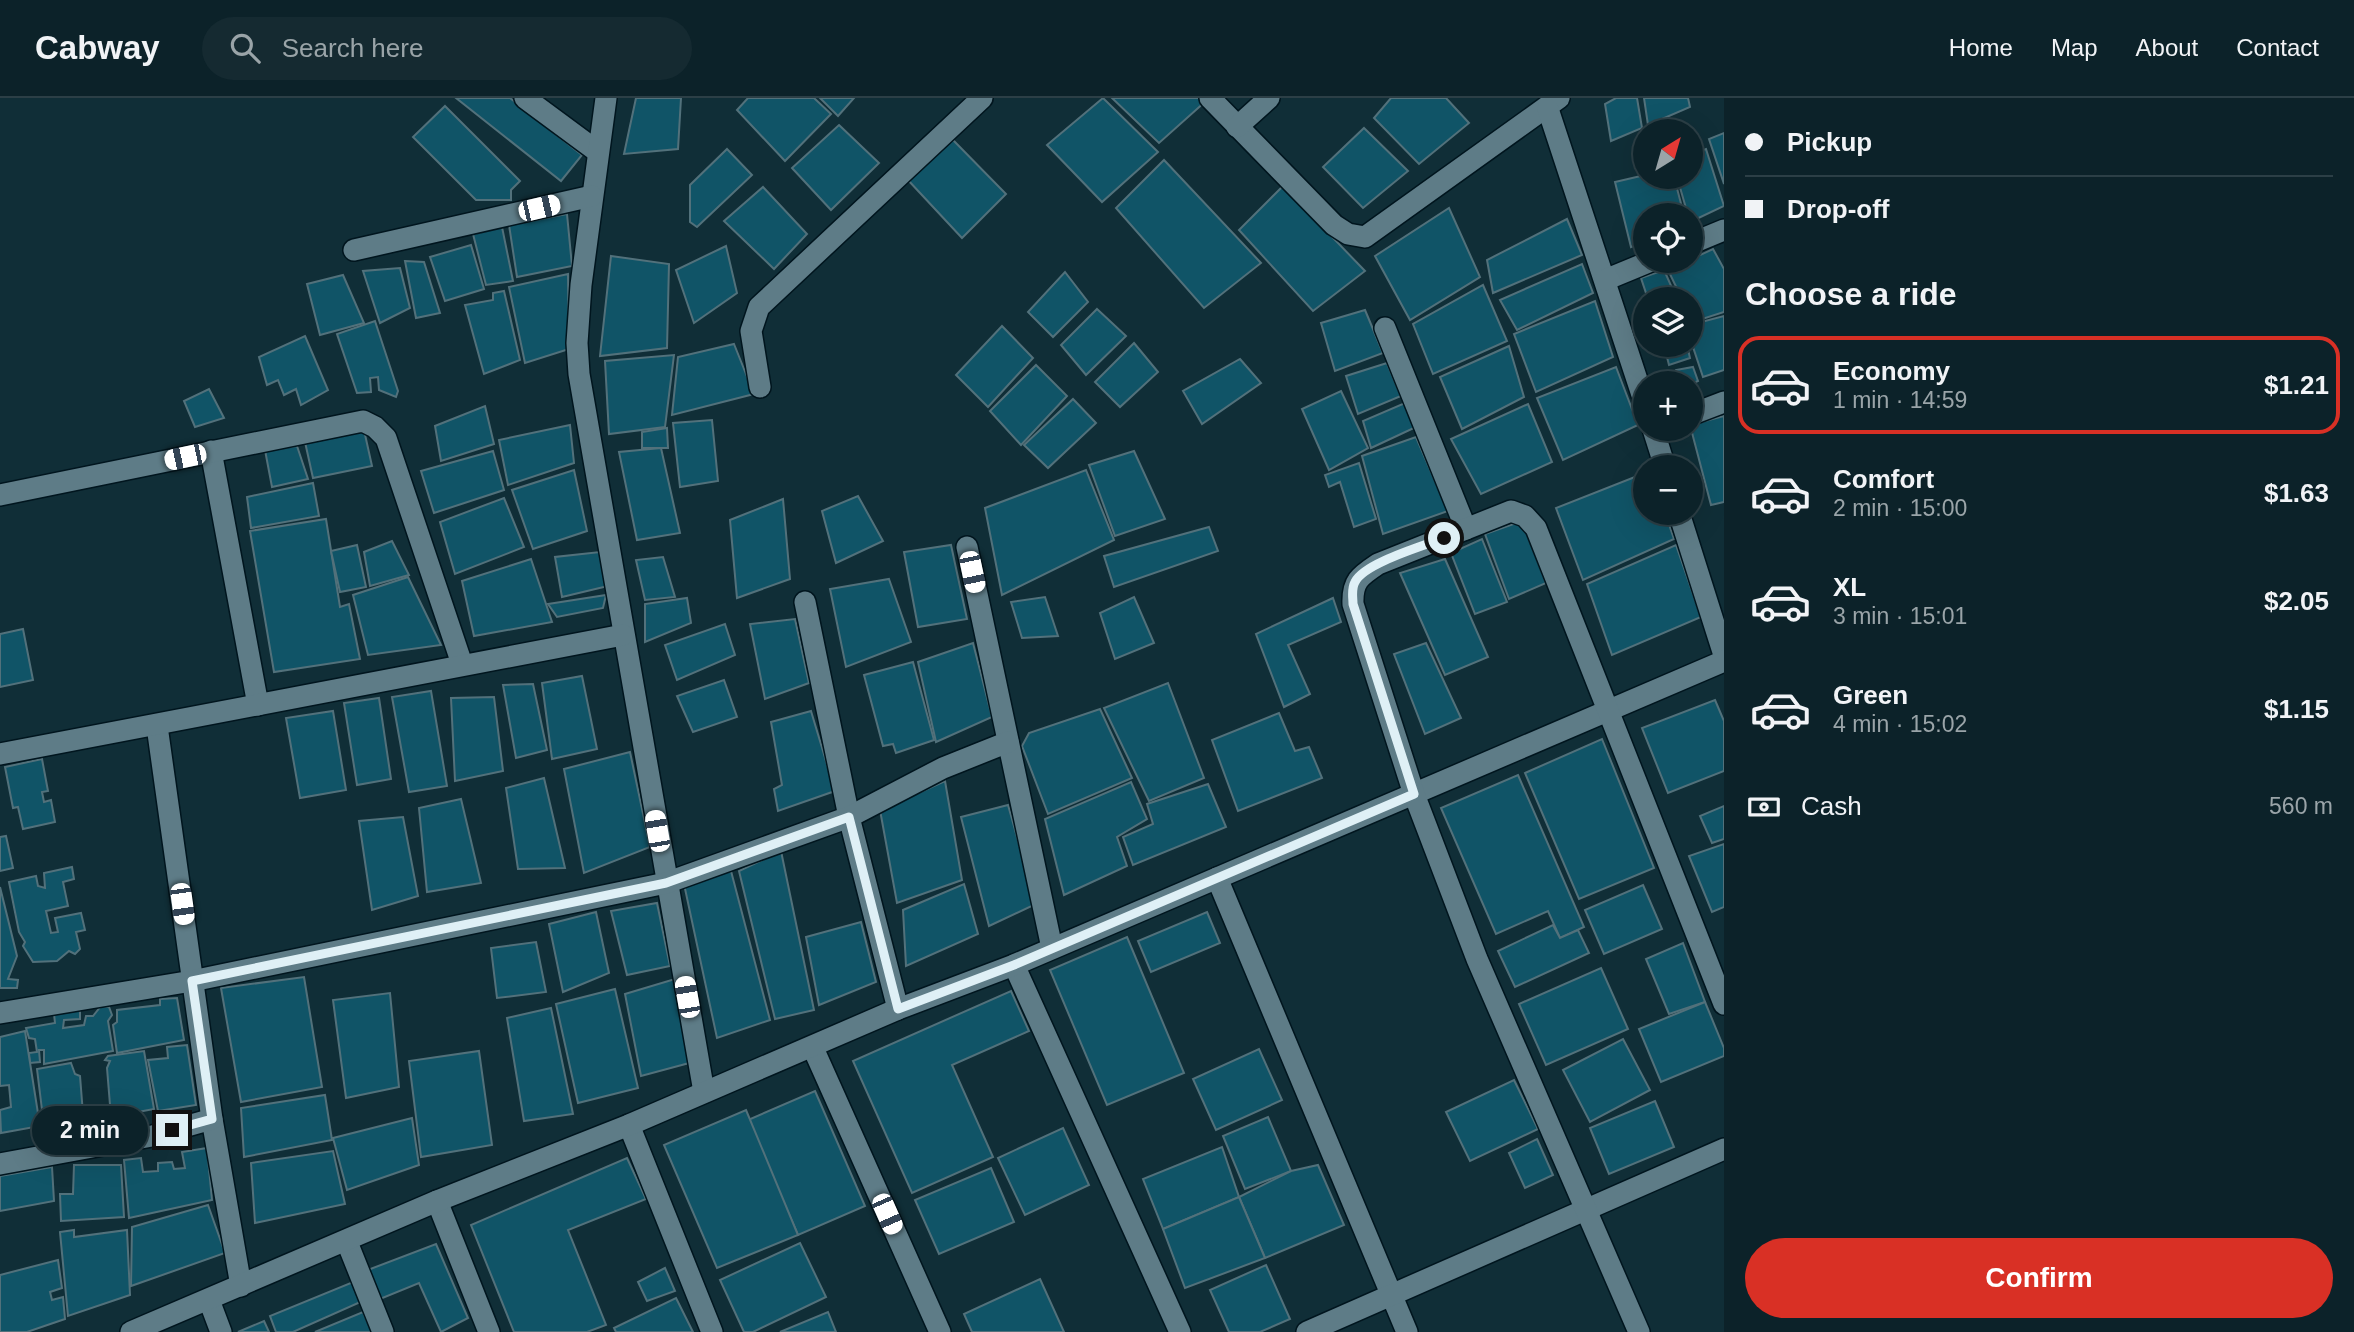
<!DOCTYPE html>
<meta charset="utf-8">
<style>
body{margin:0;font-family:Helvetica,sans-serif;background:#152a31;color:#f1f3f6;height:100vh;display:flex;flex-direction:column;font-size:26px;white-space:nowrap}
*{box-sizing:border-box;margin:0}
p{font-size:23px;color:#9aa4a8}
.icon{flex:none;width:38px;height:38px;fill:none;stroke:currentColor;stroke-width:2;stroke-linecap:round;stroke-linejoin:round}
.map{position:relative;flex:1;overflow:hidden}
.sheet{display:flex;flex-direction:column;background:#0c2229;width:630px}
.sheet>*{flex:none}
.guide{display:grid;align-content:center;height:154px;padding:0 21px;background:#0c2229}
.needle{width:46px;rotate:37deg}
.controls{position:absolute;left:1633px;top:21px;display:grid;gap:14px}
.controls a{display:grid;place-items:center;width:70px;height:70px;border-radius:50%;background:#0c2229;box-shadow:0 7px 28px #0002,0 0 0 2px #2c3f46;font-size:35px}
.end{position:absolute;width:32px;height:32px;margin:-16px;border:9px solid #dff0f6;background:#111;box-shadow:0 0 0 4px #111}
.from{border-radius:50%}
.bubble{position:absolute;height:49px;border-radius:24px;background:#0c2229;box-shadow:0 7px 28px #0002,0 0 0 2px #2c3f46;font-size:23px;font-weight:600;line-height:49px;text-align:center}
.car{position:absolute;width:21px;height:42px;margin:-21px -10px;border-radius:9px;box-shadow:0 0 5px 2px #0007;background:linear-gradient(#fff 24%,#345 0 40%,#fff 0 76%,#345 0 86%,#fff 0)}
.guide b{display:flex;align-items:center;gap:24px;height:66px;font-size:26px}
.guide b+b{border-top:2px solid #2c3f46}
.guide i{width:18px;height:18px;background:#f1f3f6}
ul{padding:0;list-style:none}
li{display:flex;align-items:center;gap:21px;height:98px;margin:0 14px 10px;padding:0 7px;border:4px solid transparent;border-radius:21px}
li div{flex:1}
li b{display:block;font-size:26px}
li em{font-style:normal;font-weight:600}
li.selected{border-color:#d93025}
li>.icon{width:63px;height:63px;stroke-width:1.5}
h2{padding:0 21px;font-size:32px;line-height:84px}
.pay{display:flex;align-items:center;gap:18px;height:77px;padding:0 21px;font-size:26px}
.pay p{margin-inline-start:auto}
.button{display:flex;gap:14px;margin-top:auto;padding:14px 21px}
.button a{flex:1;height:80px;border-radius:42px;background:#d93025;color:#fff;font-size:28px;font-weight:600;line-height:80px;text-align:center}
header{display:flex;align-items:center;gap:42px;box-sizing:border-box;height:98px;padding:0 35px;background:#0c2229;border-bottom:2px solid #2c3f46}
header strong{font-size:33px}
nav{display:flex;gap:38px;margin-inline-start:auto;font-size:24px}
.search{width:490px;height:63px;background:#152a31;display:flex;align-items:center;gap:18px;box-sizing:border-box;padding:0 24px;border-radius:38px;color:#9aa4a8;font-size:26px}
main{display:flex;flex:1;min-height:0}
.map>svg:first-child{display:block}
.building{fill:#105467;stroke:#52717b;stroke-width:2}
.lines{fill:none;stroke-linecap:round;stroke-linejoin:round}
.minor-casing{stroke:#00151e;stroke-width:24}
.minor{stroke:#5e7c87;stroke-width:21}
.route{stroke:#dff0f6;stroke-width:9}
</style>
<header>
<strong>Cabway</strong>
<div class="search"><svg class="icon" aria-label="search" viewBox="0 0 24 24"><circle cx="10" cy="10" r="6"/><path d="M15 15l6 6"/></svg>Search here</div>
<nav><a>Home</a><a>Map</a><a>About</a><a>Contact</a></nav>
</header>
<main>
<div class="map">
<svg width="1724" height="1234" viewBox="0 0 1724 1234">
<rect width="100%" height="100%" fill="#102e37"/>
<g class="building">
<polygon points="456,0 510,0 582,57 561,83"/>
<polygon points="636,0 681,0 678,51 624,56"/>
<polygon points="748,0 814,0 831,16 785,63 737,12"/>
<polygon points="820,0 854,0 838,18"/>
<polygon points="1103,0 1158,54 1102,104 1047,47"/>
<polygon points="1112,0 1203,0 1206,3 1159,45"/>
<polygon points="1391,0 1446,0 1469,25 1419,66 1374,20"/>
<polygon points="1616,0 1637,0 1642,30 1611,43 1605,6"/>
<polygon points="1644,0 1688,0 1690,9 1648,27"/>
<polygon points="445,8 520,83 511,92 511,102 476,102 413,39"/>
<polygon points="839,27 879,65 831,112 792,70"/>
<polygon points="1364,30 1408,73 1363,110 1323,69"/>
<polygon points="1724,35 1724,86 1709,41"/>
<polygon points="952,41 1006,96 962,140 907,81"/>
<polygon points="727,51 752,77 697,129 690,124 690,87"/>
<polygon points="1706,51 1724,108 1690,124 1677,79 1690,79 1690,57"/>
<polygon points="1164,62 1261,165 1204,210 1116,110"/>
<polygon points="1645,77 1674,79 1684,117 1645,117 1645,143 1631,149 1615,84"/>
<polygon points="1283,88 1365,173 1313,213 1239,132"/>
<polygon points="763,89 807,136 774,171 724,123"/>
<polygon points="1449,110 1480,179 1410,222 1375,158"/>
<polygon points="567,116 572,168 517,179 509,127"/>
<polygon points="1567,121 1582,157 1493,195 1487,162"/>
<polygon points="502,129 513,183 486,187 473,136"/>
<polygon points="471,147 484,191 445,203 430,159"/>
<polygon points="726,148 737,195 694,225 676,172"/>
<polygon points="1713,151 1724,171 1724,214 1693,224 1690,201 1682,201 1668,172"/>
<polygon points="611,158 669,166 667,250 600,258"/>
<polygon points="405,163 424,164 440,215 416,220"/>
<polygon points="1582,166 1593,195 1517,232 1500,202"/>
<polygon points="400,170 410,210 380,225 363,173"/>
<polygon points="1664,172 1677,201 1648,201 1641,180"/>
<polygon points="1065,174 1088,204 1053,239 1028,214"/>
<polygon points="568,176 569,251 525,265 509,189"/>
<polygon points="343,177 364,225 320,237 307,186"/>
<polygon points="1483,187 1507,243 1433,276 1413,226"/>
<polygon points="504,193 520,262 484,276 465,207 493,202 493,195"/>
<polygon points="1595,203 1613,259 1536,294 1514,236"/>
<polygon points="1097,211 1126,238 1086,277 1061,247"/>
<polygon points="1365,212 1383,255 1335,273 1321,225"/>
<polygon points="1724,218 1724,272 1703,279 1690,240 1690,227"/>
<polygon points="375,223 398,293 396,299 379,292 378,279 370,280 371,294 357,295 337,236"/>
<polygon points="1002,228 1033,260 988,309 956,277"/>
<polygon points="305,238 328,292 301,307 296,291 284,297 278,282 267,287 259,259"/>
<polygon points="1134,245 1158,274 1120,309 1095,284"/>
<polygon points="734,246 754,296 672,317 678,259"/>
<polygon points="1664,247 1687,247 1690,260 1669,267"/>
<polygon points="1509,248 1524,299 1462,331 1440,279"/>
<polygon points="674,257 665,329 609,336 605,263"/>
<polygon points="1240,261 1261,285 1202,326 1183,293"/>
<polygon points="1387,265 1401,298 1358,316 1346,278"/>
<polygon points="1036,267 1067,298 1021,347 990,313"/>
<polygon points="1616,269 1638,327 1563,362 1537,300"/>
<polygon points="1693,269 1698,283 1690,287 1678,285 1676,272"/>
<polygon points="209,291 224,320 195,329 184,303"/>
<polygon points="1341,293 1368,350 1329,372 1302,311"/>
<polygon points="1073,301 1096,325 1048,370 1024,347"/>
<polygon points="1405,305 1416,329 1371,350 1363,323"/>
<polygon points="1528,306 1552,364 1481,396 1451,341"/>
<polygon points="485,308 494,346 441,363 435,328"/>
<polygon points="1724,318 1724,404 1711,407 1690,327"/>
<polygon points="712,322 718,383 680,389 673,325"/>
<polygon points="570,327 574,365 508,387 499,342"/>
<polygon points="667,330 668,350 642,350 642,334"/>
<polygon points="364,332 372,368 313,380 305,344"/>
<polygon points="1416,339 1448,413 1383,436 1362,358"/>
<polygon points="297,348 308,381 272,389 265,352"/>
<polygon points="661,350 680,435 637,442 619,354"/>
<polygon points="493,353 504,392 434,415 421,373"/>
<polygon points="1134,353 1165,421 1115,438 1089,367"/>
<polygon points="1359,365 1376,421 1354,429 1340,384 1329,389 1325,377"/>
<polygon points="574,372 587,433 533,451 512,392"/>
<polygon points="1086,372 1114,442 1002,497 985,410"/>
<polygon points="1645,375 1645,415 1665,415 1674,441 1583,482 1556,410"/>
<polygon points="313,385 319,418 251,430 247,399"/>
<polygon points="858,398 883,443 836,465 822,413"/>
<polygon points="504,400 524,449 455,476 440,424"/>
<polygon points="783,401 790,481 737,500 730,422"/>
<polygon points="326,421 340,509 349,506 360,561 274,574 250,433"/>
<polygon points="1522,423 1546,485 1509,501 1485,436"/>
<polygon points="1209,429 1218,453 1114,489 1104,458"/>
<polygon points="1482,441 1507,504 1475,516 1451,455"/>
<polygon points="392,443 409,477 370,488 364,454"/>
<polygon points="357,447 366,489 340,494 331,453"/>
<polygon points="951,447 967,521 918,529 904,454"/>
<polygon points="1676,447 1701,519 1612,557 1587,486"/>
<polygon points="600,454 608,488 562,499 555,459"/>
<polygon points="663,459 675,499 645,502 636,462"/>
<polygon points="531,461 552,524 474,538 462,483"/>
<polygon points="1445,461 1488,559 1445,577 1400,475"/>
<polygon points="408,479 441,547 368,557 353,497"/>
<polygon points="889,481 911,544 846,569 830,491"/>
<polygon points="606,497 603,510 557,519 548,506"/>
<polygon points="1045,499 1058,538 1022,540 1011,504"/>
<polygon points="1134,499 1154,545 1115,561 1100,515"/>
<polygon points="687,500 691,525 645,544 645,506"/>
<polygon points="1333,500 1341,524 1288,547 1310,596 1284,609 1256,536"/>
<polygon points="795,521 809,585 765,601 750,526"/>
<polygon points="725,526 735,557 677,582 665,547"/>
<polygon points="23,531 33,582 0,589 0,536"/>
<polygon points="973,545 992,619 936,644 918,564"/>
<polygon points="1426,545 1461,620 1425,636 1394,556"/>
<polygon points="913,564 934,642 896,655 893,646 883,648 864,577"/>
<polygon points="582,578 597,651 552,661 542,585"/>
<polygon points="724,582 737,619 693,634 677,598"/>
<polygon points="1168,585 1204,680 1149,703 1104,610"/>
<polygon points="533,586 547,652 516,660 503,587"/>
<polygon points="431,593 447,688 409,694 392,599"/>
<polygon points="494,599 503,673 455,683 451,600"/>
<polygon points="379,600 391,681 357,687 344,605"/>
<polygon points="1715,602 1724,623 1724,673 1668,695 1642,630"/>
<polygon points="1100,611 1132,680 1048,716 1022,648 1029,635"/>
<polygon points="333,613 346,692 300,700 286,620"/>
<polygon points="811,613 835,693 778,713 774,691 782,687 771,624"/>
<polygon points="1279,615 1295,653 1309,649 1322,680 1238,713 1212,642"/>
<polygon points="1602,641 1654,770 1579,801 1525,675"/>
<polygon points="630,654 650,749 584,775 564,671"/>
<polygon points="42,661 48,693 42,694 44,704 51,702 55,724 23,731 18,709 13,710 5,669"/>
<polygon points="1518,677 1584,829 1560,840 1548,813 1496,836 1441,710"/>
<polygon points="544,680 565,770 518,771 506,690"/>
<polygon points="945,683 962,782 897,805 880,712"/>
<polygon points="1131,684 1147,721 1117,739 1127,768 1064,797 1045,721"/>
<polygon points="1208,686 1226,729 1133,767 1123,739 1153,726 1147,706"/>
<polygon points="461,701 481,785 427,794 419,710"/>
<polygon points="1008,707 1036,806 989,828 961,719"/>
<polygon points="1724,708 1724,741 1712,745 1700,718"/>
<polygon points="403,719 418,798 372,812 359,723"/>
<polygon points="6,738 13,770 0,773 0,739"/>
<polygon points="1724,746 1724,809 1712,814 1689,758"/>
<polygon points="781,753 814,912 775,921 739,773"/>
<polygon points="72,769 74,781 63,784 68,808 46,813 51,835 58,834 55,820 81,815 85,832 76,834 80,851 75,856 69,853 57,863 33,864 23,848 25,844 19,834 9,784 36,778 38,788 45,790 44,775"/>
<polygon points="731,773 770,922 717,940 684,786"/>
<polygon points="964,786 978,836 906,868 903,812"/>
<polygon points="1643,787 1662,831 1604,856 1585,812"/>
<polygon points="0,789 17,858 8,881 18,882 17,890 0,890"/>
<polygon points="657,805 670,868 627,877 611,813"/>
<polygon points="596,814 609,875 563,894 549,826"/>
<polygon points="1207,814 1220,845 1151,874 1138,843"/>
<polygon points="861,824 876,884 819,907 806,839"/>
<polygon points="1553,827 1560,840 1578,832 1589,855 1515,889 1498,853"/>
<polygon points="1127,839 1184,975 1107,1007 1050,872"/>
<polygon points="536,844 546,894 497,900 491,850"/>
<polygon points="1683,845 1705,904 1669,916 1646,861"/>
<polygon points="1601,870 1628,931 1546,967 1519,906"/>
<polygon points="304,879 322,989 241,1004 221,890"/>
<polygon points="675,881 693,964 641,978 625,896"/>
<polygon points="615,891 638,990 578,1005 556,906"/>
<polygon points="1011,893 1029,933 952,967 993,1059 912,1095 853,963"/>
<polygon points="390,895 399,989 346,1000 333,902"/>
<polygon points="177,900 184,942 117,955 113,927 117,924 117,912 160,907 160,901"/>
<polygon points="1705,904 1724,950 1724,958 1661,984 1639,931"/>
<polygon points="101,908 109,909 112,917 108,923 113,953 44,966 44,952 39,952 40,964 30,965 29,955 37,954 35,941 29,940 26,930 55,925 54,916 80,912 80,921 64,922 63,930 84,927 86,918 93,918"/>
<polygon points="551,910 573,1016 524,1023 507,920"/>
<polygon points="25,933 40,1028 1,1035 0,1012 11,1009 9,987 0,988 0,939"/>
<polygon points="1623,941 1650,992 1590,1024 1563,972"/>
<polygon points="187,947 196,1007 158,1013 148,962 168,960 167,949"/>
<polygon points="1259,951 1282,1002 1216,1032 1193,981"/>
<polygon points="144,953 154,1011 111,1019 107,970 110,963 105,962 108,958"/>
<polygon points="479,953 492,1047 421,1059 409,963"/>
<polygon points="71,965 75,976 80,978 83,1016 43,1020 37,971"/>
<polygon points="1514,982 1538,1031 1470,1063 1446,1014"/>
<polygon points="815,993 865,1108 798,1137 748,1022"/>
<polygon points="325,997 332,1042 244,1059 241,1010"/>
<polygon points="1655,1003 1674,1049 1609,1076 1590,1030"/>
<polygon points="746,1012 798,1137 717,1170 664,1047"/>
<polygon points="1268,1019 1291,1073 1245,1091 1223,1038"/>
<polygon points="412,1020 419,1067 347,1092 333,1040"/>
<polygon points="1063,1030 1089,1087 1025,1117 998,1060"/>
<polygon points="1537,1041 1553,1077 1525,1090 1509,1055"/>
<polygon points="1222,1049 1239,1099 1163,1131 1143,1081"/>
<polygon points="207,1050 212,1102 129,1120 124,1062 141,1060 143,1074 158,1073 158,1065 172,1064 174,1071 185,1070 182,1054"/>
<polygon points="333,1053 345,1106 255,1125 251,1065"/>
<polygon points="627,1060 646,1101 568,1132 606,1227 587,1234 514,1234 471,1127"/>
<polygon points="74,1067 121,1067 124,1119 61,1123 60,1096 73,1096"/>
<polygon points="1318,1067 1344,1127 1265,1160 1239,1099 1291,1073"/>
<polygon points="52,1069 54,1103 0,1113 0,1078"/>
<polygon points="991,1070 1014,1124 939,1156 915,1102"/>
<polygon points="1239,1099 1265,1160 1185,1190 1163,1131"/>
<polygon points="208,1107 225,1155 131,1188 132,1129"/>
<polygon points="74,1132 74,1139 127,1132 130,1197 68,1218 60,1134"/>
<polygon points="800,1145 826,1199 753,1234 744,1234 720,1182"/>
<polygon points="436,1146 468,1220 441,1234 419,1185 380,1201 365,1173"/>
<polygon points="58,1162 62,1190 50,1194 52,1202 63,1199 65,1221 27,1234 0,1234 0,1177"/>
<polygon points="1266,1167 1290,1221 1260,1234 1229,1234 1210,1192"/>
<polygon points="665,1170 675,1193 647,1203 638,1184"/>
<polygon points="1040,1181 1064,1234 972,1234 964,1216"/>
<polygon points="358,1182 365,1202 293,1234 276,1234 270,1218"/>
<polygon points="676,1200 693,1234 616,1234 614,1230"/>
<polygon points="363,1214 372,1234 315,1234"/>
<polygon points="828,1214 836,1234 780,1234"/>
<polygon points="264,1223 269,1234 238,1234"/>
</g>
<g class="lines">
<defs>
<g id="minor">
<polyline points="525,0 598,54"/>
<polyline points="606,0 581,187 577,245 579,276 704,994"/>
<polyline points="1210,0 1334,127 1348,136 1365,139 1559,0"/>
<polyline points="1548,11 1645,306"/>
<polyline points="1237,29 1269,0"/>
<polyline points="1690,146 1724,132"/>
<polyline points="354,152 592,98"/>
<polyline points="1605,182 1651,163"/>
<polyline points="1385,230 1466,431"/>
<polyline points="760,289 751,233 759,209 982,0"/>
<polyline points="1690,317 1724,304"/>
<polyline points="1653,331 1665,369"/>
<polyline points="211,353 258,607"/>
<polyline points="0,397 363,323 375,329 386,340 462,566"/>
<polyline points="1679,415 1724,557"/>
<polyline points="967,449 1052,850"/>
<polyline points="805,504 849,719 898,911"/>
<polyline points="157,628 212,1021 241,1188"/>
<polyline points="0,656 623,537"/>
<polyline points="1217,780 1407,1234"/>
<polyline points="1014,867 1180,1234"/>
<polyline points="0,915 192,883 666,785 849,719 943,670 1008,644"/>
<polyline points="813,950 940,1234"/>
<polyline points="629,1027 712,1234"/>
<polyline points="0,1066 152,1038 212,1021"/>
<polyline points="437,1103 489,1234"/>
<polyline points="347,1144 383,1234"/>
<polyline points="209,1202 221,1234"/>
<polyline points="131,1234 437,1103 629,1027 898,911 1014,867 1724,563"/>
<polyline points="1307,1234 1724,1051"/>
<path d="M1639 1234 1477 861 1414 696 1353 506C1352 483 1360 478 1378 466L1511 413 1525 418 1536 430 1724 906"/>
</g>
</defs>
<use href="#minor" class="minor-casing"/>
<use href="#minor" class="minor"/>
</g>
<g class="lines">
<path class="route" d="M172 1032 212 1021 192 883 666 785 849 719 898 911 1014 867 1414 696 1353 506C1353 499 1351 491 1355 484 1364 465 1424 448 1444 440"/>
</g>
</svg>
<div class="controls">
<a><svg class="needle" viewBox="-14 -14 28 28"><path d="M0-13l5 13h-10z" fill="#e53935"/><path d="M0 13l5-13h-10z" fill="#9aa4a8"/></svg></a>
<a><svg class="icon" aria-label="locate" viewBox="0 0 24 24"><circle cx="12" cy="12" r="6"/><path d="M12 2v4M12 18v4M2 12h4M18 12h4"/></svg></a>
<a><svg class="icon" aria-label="layers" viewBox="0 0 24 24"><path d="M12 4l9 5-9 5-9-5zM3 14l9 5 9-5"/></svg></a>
<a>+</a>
<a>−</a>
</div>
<i class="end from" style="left:1444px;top:440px"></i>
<i class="end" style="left:172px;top:1032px"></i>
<div class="bubble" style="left:32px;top:1008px;width:116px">2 min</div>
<i class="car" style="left:539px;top:110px;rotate:77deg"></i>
<i class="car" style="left:185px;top:359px;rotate:258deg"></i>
<i class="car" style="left:972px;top:474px;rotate:168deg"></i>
<i class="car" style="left:657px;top:733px;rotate:350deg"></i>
<i class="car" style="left:182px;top:806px;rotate:172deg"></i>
<i class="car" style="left:687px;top:899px;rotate:350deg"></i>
<i class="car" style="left:887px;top:1116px;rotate:156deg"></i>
</div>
<section class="sheet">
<div class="guide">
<b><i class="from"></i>Pickup</b>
<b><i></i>Drop-off</b>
</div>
<h2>Choose a ride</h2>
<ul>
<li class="selected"><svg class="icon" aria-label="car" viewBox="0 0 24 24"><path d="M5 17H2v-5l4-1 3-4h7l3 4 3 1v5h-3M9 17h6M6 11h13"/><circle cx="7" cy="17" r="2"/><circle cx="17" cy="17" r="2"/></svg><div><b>Economy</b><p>1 min · 14:59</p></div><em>$1.21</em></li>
<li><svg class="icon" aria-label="car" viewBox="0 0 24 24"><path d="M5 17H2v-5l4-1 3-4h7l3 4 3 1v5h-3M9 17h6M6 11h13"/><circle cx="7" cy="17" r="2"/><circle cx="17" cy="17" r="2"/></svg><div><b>Comfort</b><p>2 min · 15:00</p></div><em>$1.63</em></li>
<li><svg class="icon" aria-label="car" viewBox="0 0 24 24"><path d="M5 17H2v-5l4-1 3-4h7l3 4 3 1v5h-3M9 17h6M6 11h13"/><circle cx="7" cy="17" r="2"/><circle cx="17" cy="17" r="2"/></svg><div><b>XL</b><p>3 min · 15:01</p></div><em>$2.05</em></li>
<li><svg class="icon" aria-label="car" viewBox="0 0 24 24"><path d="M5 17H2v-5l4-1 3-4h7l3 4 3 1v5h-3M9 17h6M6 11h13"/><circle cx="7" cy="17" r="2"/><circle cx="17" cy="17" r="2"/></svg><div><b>Green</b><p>4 min · 15:02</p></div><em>$1.15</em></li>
</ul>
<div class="pay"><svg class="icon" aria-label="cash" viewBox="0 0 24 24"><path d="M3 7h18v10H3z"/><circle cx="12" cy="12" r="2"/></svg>Cash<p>560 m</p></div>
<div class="button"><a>Confirm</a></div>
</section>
</main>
